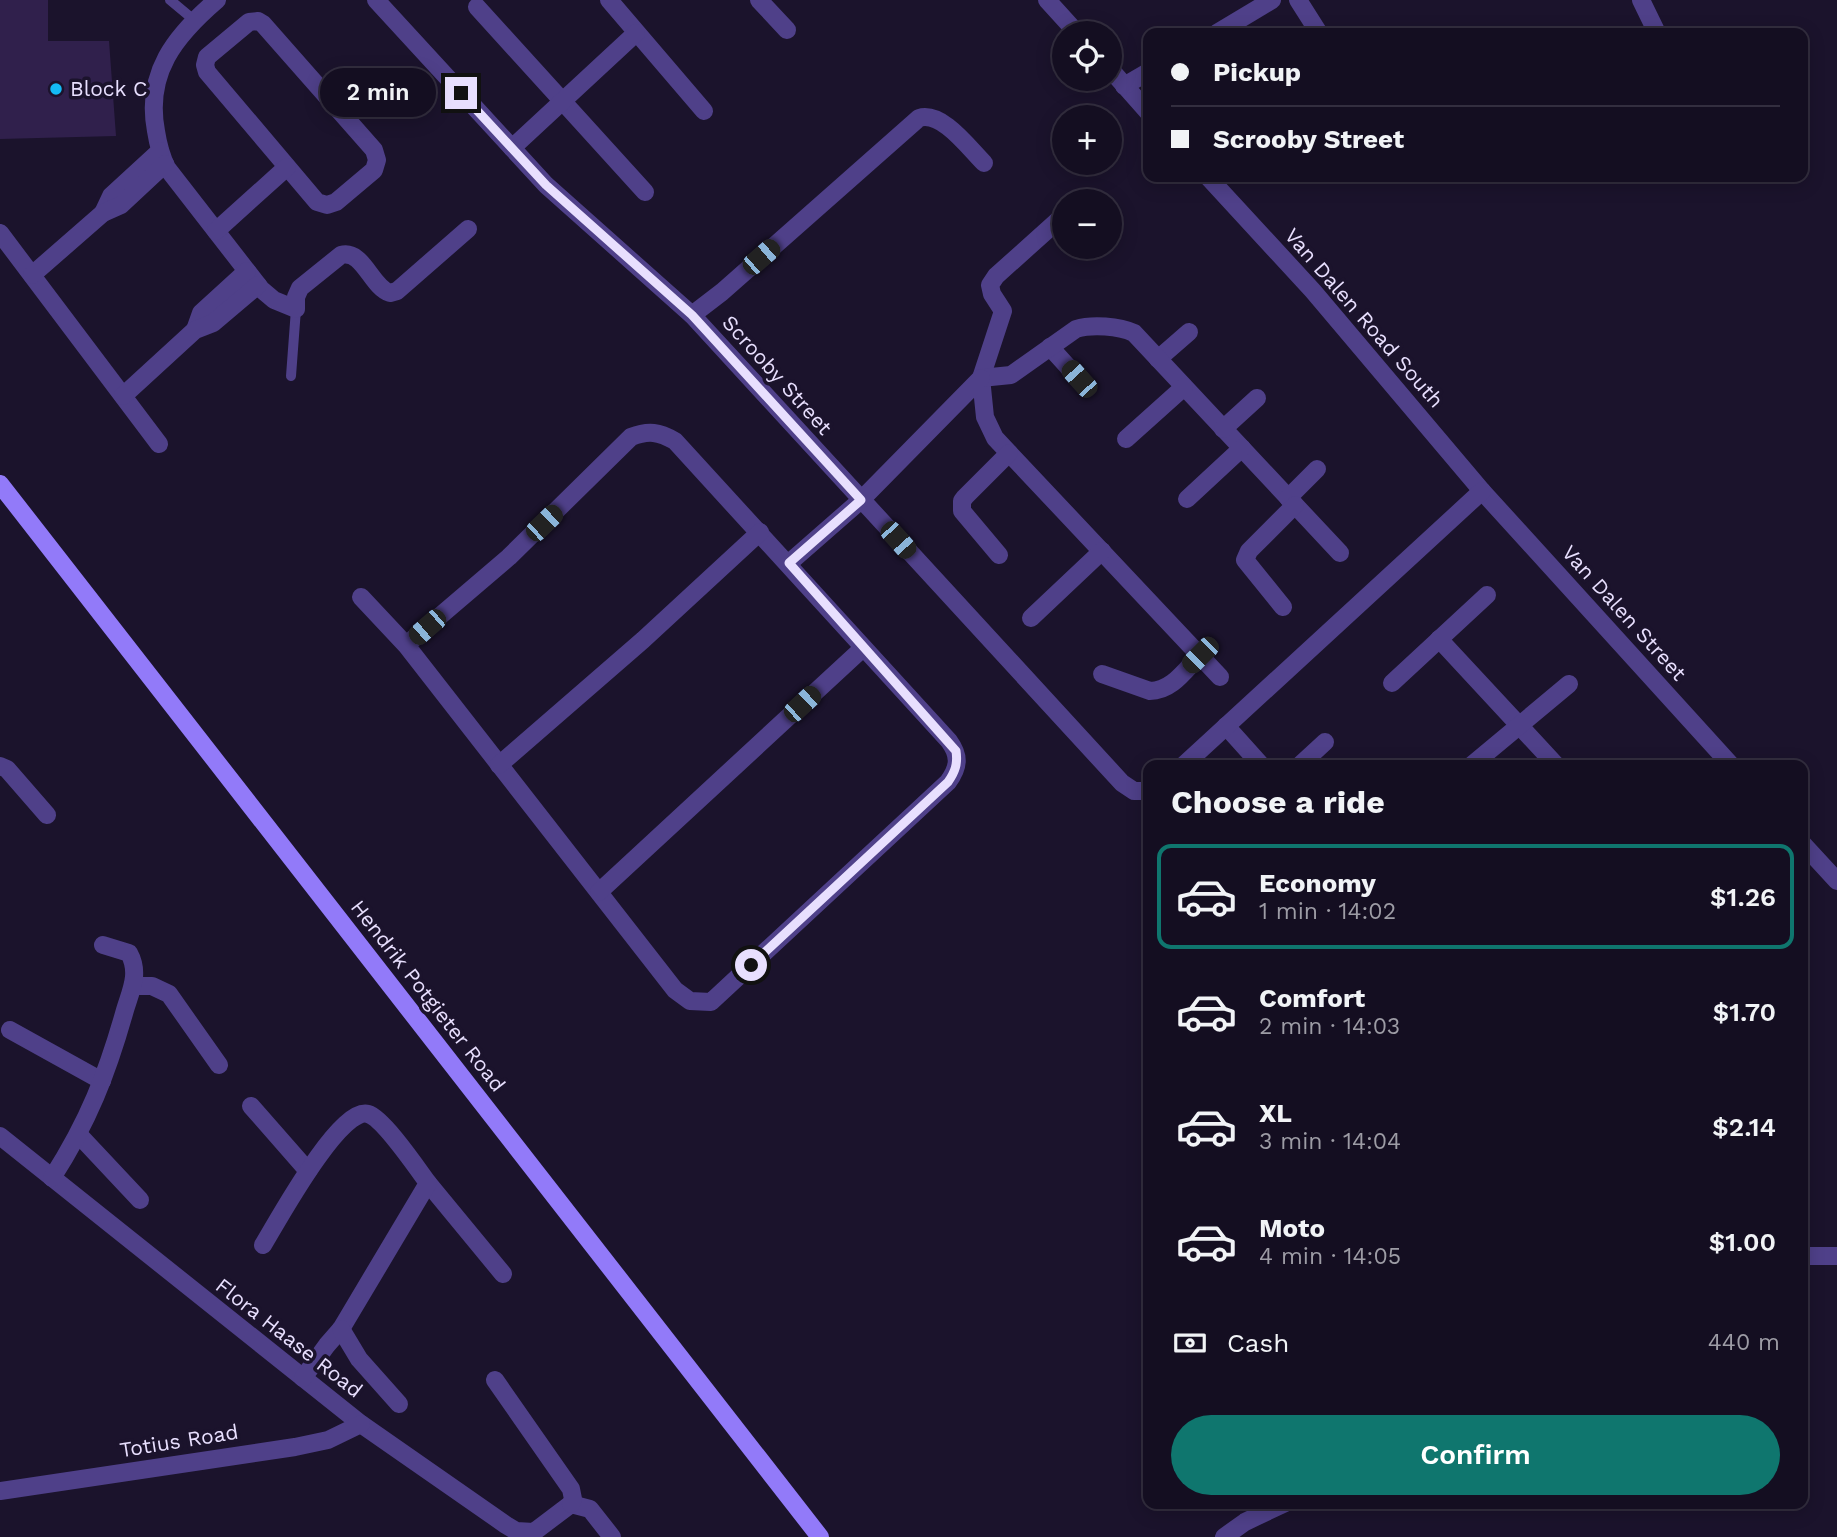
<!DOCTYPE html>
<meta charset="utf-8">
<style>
body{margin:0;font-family:"Work Sans",sans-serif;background:#1d172a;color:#f1f3f6;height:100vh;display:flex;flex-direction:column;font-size:26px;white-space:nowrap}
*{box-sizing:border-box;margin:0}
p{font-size:23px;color:#9d9ca5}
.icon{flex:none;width:38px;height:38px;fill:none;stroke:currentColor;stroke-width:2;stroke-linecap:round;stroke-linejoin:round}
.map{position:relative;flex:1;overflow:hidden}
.sheet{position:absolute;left:1143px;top:760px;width:665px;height:749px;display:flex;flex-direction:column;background:#140e21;border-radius:14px;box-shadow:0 4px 18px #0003,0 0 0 2px #332e3f}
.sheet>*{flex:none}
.hud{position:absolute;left:1143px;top:28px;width:665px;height:154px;border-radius:14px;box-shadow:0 4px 18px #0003,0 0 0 2px #332e3f;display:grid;align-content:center;height:154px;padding:0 28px;background:#140e21}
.controls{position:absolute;left:1052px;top:21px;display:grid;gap:14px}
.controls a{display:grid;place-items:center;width:70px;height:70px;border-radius:50%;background:#140e21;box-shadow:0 4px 18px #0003,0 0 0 2px #332e3f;font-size:35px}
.end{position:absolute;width:32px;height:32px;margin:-16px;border:9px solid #e8dffe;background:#111;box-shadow:0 0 0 4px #111}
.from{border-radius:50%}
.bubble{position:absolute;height:49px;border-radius:24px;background:#140e21;box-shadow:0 4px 18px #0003,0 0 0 2px #332e3f;font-size:23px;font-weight:600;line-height:49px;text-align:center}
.car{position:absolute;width:21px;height:42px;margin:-21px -10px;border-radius:9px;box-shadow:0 0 5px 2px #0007;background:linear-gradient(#222 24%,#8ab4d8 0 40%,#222 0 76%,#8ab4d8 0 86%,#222 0)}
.hud b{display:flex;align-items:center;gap:24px;height:66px;font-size:26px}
.hud b+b{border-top:2px solid #332e3f}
.hud i{width:18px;height:18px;background:#f1f3f6}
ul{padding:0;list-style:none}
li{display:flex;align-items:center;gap:21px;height:105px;margin:0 14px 10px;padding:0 14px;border:4px solid transparent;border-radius:14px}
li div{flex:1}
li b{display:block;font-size:26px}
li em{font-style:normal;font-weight:600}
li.selected{border-color:#0f766e}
li>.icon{width:63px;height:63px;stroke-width:1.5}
h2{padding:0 28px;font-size:32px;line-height:84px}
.pay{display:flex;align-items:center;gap:18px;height:77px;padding:0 28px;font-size:26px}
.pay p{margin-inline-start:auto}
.primary-button{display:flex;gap:14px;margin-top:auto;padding:14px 28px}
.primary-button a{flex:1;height:80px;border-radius:42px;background:#0f766e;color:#fff;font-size:28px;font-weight:600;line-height:80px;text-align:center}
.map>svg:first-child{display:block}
.building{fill:#30204c}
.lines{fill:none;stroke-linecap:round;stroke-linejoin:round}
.service{stroke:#4f4089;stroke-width:10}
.minor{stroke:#4f4089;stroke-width:18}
.secondary{stroke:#927af9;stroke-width:18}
.route{stroke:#e8dffe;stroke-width:9}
.poi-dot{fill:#14baf5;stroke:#1b132c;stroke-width:2.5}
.labels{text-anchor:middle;stroke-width:7;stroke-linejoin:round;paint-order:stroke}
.poi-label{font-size:21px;fill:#e8dffe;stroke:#1b132c;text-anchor:start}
.street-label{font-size:21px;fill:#e8dffe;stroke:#1b132c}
</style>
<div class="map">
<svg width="1837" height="1537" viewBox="0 0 1837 1537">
<rect width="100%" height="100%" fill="#1b132c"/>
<polygon class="building" points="0,0 48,0 48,41 109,41 116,136 0,139"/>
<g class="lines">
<g class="service">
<polyline points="170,0 194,20"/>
<polyline points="291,376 296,309"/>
</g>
<g class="minor">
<path d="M217 0C175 36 145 73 156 131 158 144 161 156 167 168L261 289 274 300 296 309V297L300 288 341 255C363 249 371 287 390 293L397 291 468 229"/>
<polyline points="376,0 546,185 692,315 1122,783 1134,791 1148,791"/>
<polyline points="609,0 704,111"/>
<polyline points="759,0 787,30"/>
<polyline points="1047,0 1077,33"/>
<polyline points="1298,0 1319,33"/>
<polyline points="1641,0 1657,33"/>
<polyline points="477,7 645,192"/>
<polygon points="258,21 263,24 374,150 377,160 374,170 336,202 327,205 317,202 207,72 205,65 207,57 249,22"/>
<polyline points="1217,33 1272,0"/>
<polyline points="1110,69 1148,112"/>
<polyline points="1124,86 1148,72"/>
<polyline points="512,148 636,33"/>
<polyline points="1208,177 1313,291 1482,491 1731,765"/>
<polyline points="103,213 111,196 160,151"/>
<polyline points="1064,215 996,276 990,285 992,294 1003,311 981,378 985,417 995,438 1220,677"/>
<polyline points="216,231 287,167"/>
<polyline points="0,233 159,444"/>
<polyline points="32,275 103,213 121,205 165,164"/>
<path d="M692 315 722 292 919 118C942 111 968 147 984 163"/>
<polyline points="195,330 201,313 247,271"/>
<polyline points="1050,347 1079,379"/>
<polyline points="1158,359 1189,332"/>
<path d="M981 378 1011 375 1076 329C1092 324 1119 326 1134 333L1340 553"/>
<polyline points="123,396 195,330 213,323 258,285"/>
<polyline points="1223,429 1257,398"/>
<polyline points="1126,439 1184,387"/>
<polyline points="1288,498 1317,469"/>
<polyline points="1187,499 1242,448"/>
<polyline points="999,555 962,511 962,501 965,497 1009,453"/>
<polyline points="789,563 861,500 981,378"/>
<path d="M361 597 406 645 675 990 690 1001 711 1002 948 782C959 767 960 756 949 741L675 441C659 432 649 430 631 437L509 557 406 645"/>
<polyline points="1283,607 1245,560 1249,551 1295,505"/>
<polyline points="1031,618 1102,551"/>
<polyline points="1439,639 1556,765"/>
<path d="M1102 674 1150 691C1172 691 1185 670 1200 655"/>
<polyline points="1392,683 1487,595"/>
<polyline points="1226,726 1261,765"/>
<polyline points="499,765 643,640 760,532"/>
<polyline points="1184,765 1482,491"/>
<polyline points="1300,765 1325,742"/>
<polyline points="1472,765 1569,684"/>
<polyline points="0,766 7,769 47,815"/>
<polyline points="1802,843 1837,881"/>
<polyline points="599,892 863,648"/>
<polyline points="133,986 152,986 169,994 219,1065"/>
<polyline points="10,1030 102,1081"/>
<polyline points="251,1106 308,1171"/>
<polyline points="79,1135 140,1200"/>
<polyline points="0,1136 361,1424 506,1525 516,1531 534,1532 571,1504 590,1509 612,1537"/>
<path d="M52 1178C88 1122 107 1074 125 1010 131 990 140 973 129 953L103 945"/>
<polyline points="428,1183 503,1274"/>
<path d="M263 1245C277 1222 340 1106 368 1114 383 1118 417 1168 428 1183L341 1329 327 1345 303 1378"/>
<polyline points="1802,1256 1837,1256"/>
<polyline points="341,1329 359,1359 399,1404"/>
<polyline points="495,1380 571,1489 573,1499 571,1504"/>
<polyline points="0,1491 295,1447 328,1440 361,1424"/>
<polyline points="1224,1537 1245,1522 1285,1503"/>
</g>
<polyline class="secondary" points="0,484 820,1537"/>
</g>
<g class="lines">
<path class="route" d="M461 93 546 185 692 315 861 500 789 563 956 751C958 764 955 772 948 782L751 965"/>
</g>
<circle class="poi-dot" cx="56" cy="89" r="7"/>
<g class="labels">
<g class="poi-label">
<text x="70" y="96">Block C</text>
</g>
<g class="street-label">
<text transform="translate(1364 318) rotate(49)" y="7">Van Dalen Road South</text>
<text transform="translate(777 375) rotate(48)" y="7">Scrooby Street</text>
<text transform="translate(1624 613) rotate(48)" y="7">Van Dalen Street</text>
<text transform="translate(428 996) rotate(52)" y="7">Hendrik Potgieter Road</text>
<text transform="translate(289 1338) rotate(38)" y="7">Flora Haase Road</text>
<text transform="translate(179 1441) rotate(-9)" y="7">Totius Road</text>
</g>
</g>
</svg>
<div class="controls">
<a><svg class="icon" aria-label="locate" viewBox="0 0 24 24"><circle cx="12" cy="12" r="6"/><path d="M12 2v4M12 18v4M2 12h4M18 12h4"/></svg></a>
<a>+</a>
<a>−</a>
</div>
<i class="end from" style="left:751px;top:965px"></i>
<i class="end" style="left:461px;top:93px"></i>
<div class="bubble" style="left:320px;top:68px;width:116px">2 min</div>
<i class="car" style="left:761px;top:257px;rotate:49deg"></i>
<i class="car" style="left:1079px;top:379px;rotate:318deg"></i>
<i class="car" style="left:544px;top:523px;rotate:46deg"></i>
<i class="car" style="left:898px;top:540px;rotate:138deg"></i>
<i class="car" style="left:427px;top:627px;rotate:229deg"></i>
<i class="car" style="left:1200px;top:655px;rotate:225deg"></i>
<i class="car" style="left:802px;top:704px;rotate:47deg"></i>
<div class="hud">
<b><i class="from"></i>Pickup</b>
<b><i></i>Scrooby Street</b>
</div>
<section class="sheet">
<h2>Choose a ride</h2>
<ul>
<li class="selected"><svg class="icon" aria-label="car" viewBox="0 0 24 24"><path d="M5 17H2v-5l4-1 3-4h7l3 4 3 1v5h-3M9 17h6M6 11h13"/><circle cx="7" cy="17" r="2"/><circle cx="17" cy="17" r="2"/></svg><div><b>Economy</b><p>1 min · 14:02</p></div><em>$1.26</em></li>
<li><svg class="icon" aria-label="car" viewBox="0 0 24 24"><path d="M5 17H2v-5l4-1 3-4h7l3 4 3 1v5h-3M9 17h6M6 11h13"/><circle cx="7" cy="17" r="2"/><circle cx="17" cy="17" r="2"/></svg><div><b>Comfort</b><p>2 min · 14:03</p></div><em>$1.70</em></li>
<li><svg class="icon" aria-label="car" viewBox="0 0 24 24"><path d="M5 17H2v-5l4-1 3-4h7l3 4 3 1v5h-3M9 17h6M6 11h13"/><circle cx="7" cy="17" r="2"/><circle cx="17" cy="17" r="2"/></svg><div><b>XL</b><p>3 min · 14:04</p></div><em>$2.14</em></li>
<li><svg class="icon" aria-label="car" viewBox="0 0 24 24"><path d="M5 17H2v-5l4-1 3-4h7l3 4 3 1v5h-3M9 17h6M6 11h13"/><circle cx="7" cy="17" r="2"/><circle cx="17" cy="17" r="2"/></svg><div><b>Moto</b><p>4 min · 14:05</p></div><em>$1.00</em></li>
</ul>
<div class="pay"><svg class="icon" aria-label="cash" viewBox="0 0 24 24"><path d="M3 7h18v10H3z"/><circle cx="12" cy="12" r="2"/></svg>Cash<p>440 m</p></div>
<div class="primary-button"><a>Confirm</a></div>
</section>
</div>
